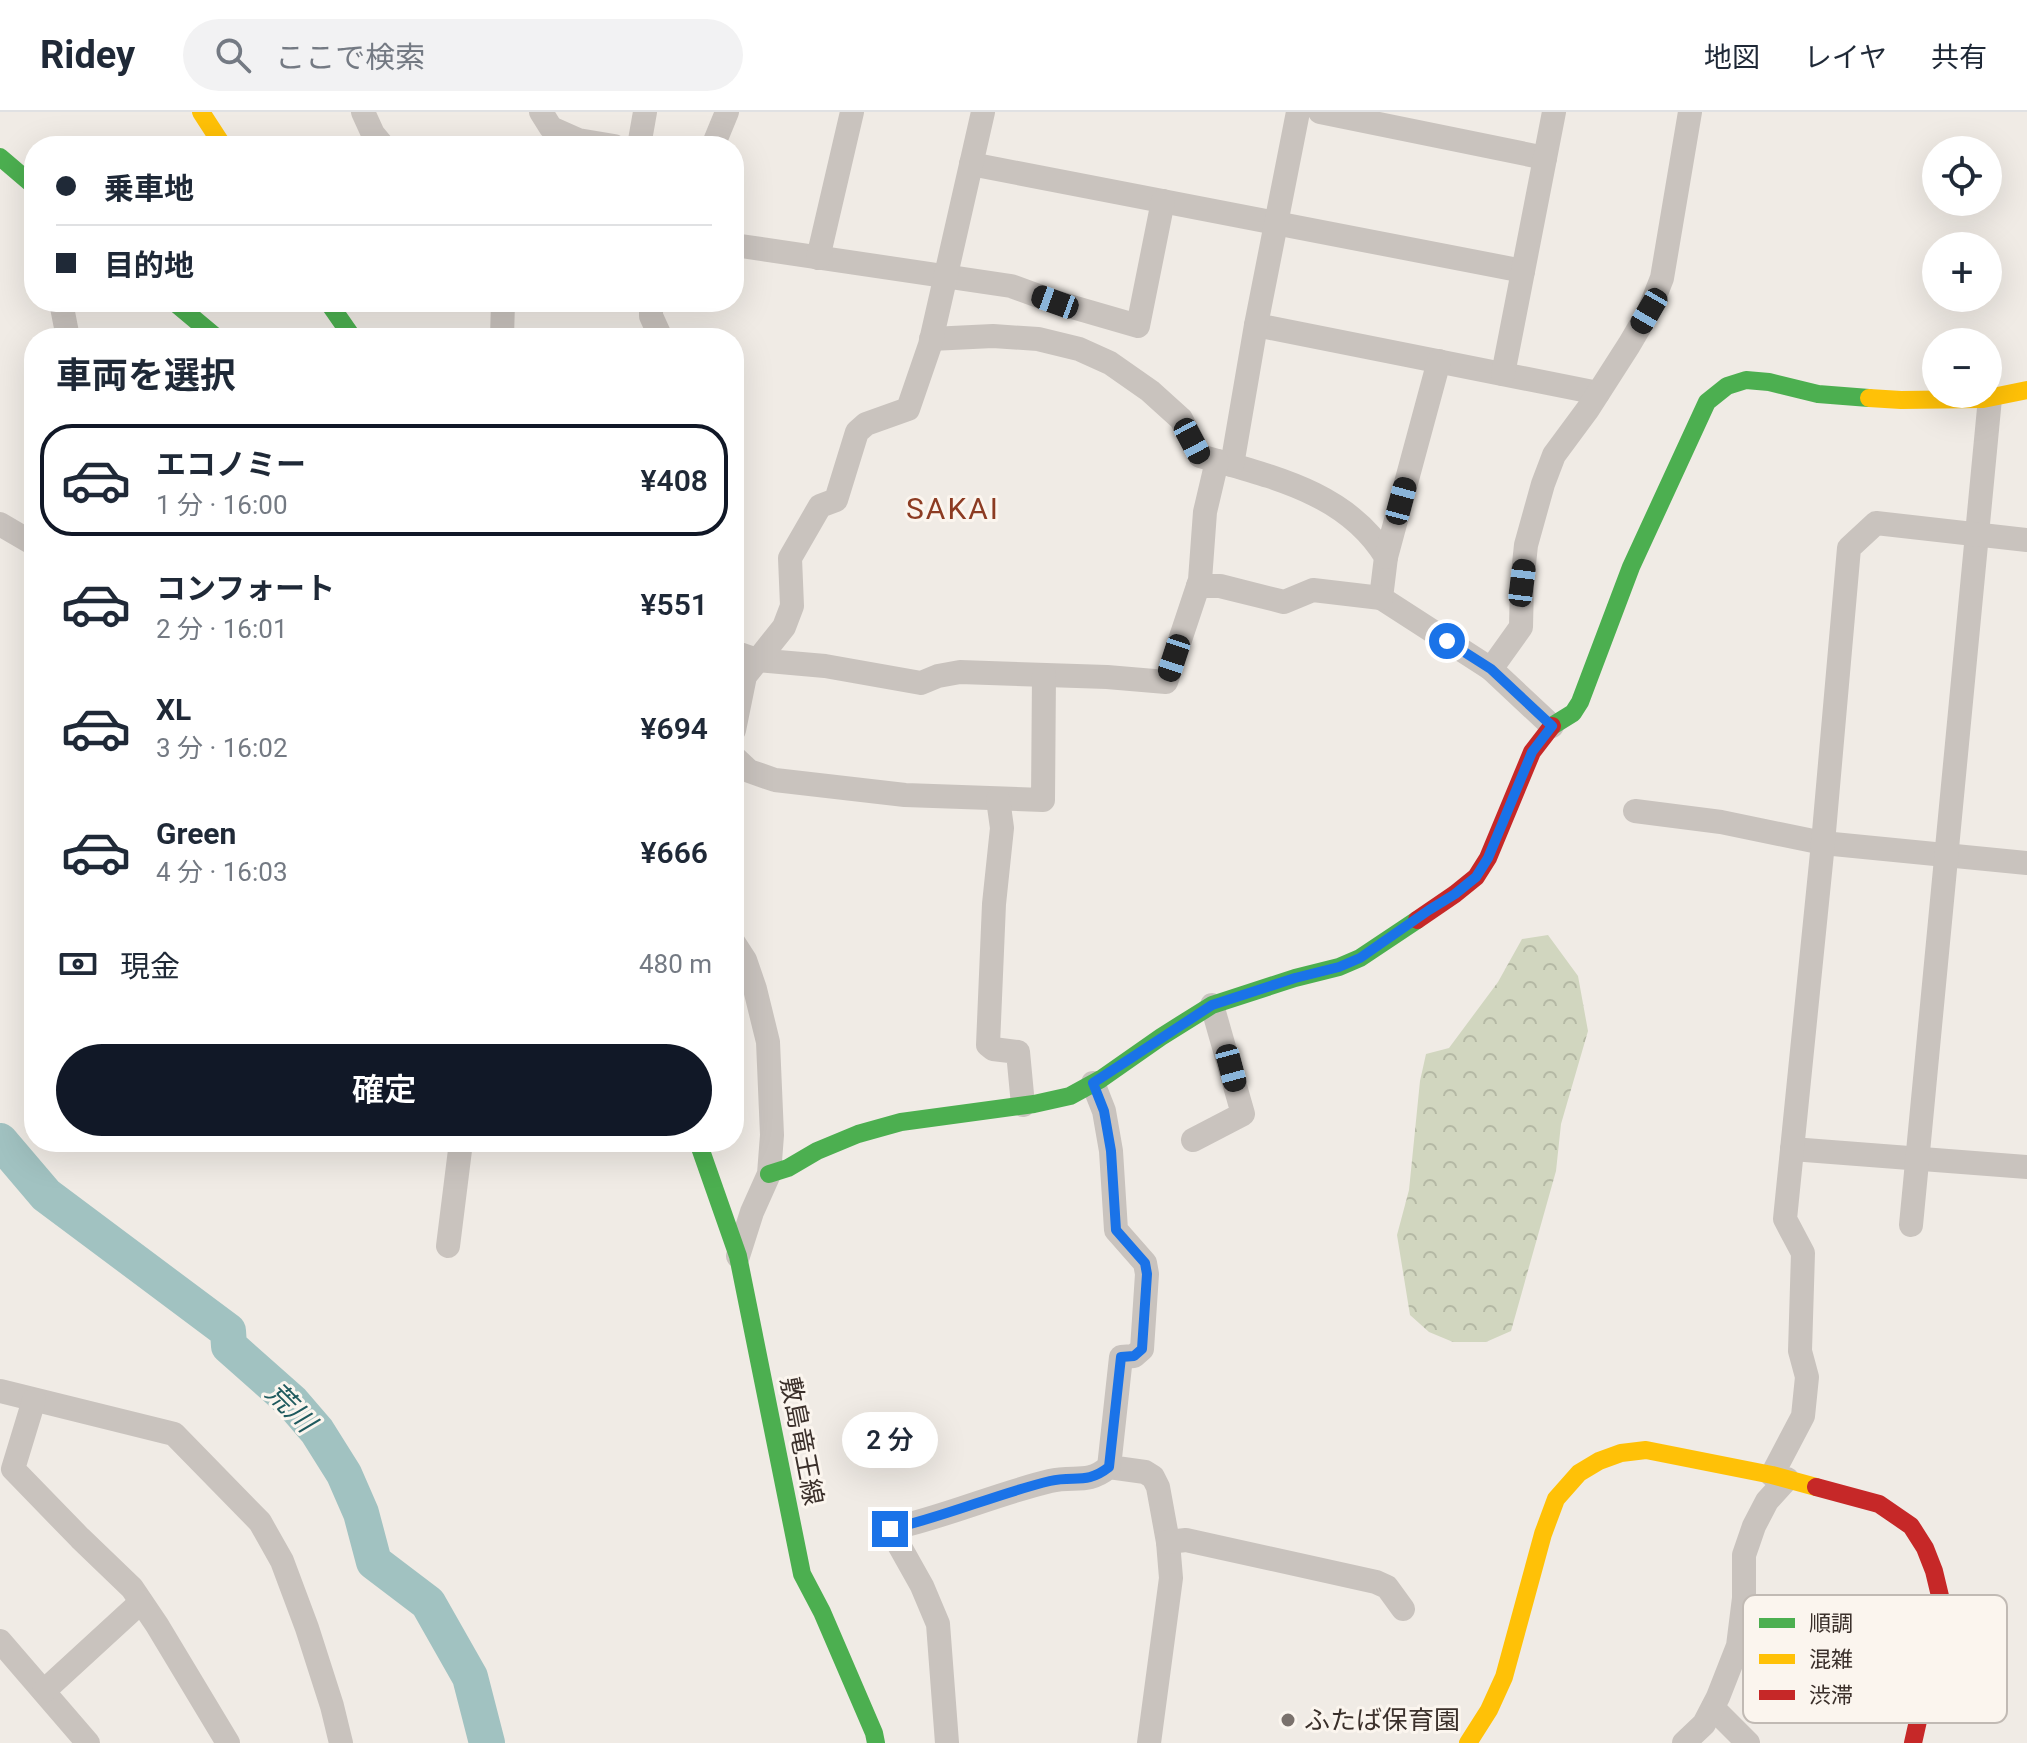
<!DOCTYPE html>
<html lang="ja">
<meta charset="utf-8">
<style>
body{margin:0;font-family:Roboto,"Noto Sans JP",sans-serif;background:#f2f2f3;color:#1f2937;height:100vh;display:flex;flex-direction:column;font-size:30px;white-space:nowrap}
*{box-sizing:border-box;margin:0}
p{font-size:26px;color:#747a83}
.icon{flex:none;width:44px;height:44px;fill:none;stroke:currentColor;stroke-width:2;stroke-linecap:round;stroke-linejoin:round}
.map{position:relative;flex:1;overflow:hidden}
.drawer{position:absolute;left:24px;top:216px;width:720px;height:824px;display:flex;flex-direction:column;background:#fff;border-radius:32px;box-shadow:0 8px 32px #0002}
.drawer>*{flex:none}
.hud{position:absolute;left:24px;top:24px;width:720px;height:176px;border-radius:32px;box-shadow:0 8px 32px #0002;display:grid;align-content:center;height:176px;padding:0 32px;background:#fff}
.fabs{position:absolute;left:1922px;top:24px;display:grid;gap:16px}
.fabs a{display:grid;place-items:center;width:80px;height:80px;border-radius:50%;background:#fff;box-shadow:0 8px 32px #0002;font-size:40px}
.end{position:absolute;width:36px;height:36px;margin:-18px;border:10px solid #1a73e8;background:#fff;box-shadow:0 0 0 4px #fff}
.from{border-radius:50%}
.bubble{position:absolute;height:56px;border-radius:28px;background:#fff;box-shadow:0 8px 32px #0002;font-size:26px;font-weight:600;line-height:56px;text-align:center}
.car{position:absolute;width:24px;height:48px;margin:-24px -12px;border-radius:10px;box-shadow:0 0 6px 2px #0007;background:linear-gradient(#222 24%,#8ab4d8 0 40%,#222 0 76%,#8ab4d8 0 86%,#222 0)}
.hud b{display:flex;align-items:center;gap:28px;height:76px;font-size:30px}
.hud b+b{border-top:2px solid #e0e1e3}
.hud i{width:20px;height:20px;background:#1f2937}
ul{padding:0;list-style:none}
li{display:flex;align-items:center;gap:24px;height:112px;margin:0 16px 12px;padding:0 16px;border:4px solid transparent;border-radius:32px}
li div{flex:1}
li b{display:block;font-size:30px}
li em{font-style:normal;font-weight:600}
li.active{border-color:#111827}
li>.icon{width:72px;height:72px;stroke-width:1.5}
h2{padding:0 32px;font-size:36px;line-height:96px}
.pay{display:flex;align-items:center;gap:20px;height:88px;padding:0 32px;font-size:30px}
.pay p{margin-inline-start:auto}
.button{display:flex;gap:16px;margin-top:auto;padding:16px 32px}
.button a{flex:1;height:92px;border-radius:48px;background:#111827;color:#fff;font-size:32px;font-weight:600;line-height:92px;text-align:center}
header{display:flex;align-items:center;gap:48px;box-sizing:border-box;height:112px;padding:0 40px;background:#fff;border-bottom:2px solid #e0e1e3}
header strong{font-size:38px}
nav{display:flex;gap:44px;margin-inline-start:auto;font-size:28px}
.search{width:560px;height:72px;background:#f2f2f3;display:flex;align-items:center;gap:20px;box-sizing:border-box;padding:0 28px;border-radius:44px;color:#747a83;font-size:30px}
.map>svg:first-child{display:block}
.forest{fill:url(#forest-crowns)}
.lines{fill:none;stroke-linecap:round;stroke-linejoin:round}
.river{stroke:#a1c2c1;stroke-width:36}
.street{stroke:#c9c3be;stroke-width:24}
.fast{stroke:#4caf50;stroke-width:18}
.slow{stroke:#ffc107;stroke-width:18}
.jam{stroke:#c62828;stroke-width:18}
.route{stroke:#1a73e8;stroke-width:10}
.poi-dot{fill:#7a716c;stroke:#fbf5ee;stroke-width:3}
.labels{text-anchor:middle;stroke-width:6;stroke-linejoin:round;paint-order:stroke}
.street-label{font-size:26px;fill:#3b302b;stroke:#fbf5ee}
.poi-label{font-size:26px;fill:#3b302b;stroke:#fbf5ee;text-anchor:start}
.water-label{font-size:28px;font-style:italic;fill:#1f5a5e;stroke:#fbf5ee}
.quarter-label{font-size:30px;letter-spacing:2px;fill:#8c3b22;stroke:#fbf5ee}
.key{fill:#fbf5ee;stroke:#c1bab4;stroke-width:2}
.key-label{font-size:22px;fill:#3b302b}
</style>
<header>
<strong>Ridey</strong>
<div class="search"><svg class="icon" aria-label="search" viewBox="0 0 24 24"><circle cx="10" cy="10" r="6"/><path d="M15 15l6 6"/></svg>ここで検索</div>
<nav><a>地図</a><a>レイヤ</a><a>共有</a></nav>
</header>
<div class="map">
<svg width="2027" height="1631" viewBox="0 0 2027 1631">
<defs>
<pattern id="forest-crowns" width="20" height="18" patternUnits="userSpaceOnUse" patternTransform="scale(2)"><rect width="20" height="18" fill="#d1d6bf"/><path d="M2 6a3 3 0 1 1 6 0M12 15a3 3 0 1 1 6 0" fill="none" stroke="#b4b8a4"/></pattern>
</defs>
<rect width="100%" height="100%" fill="#f0ebe5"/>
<polygon class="forest" points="1548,823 1578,864 1588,919 1561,1012 1556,1059 1511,1219 1486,1230 1453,1230 1429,1220 1410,1203 1397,1123 1409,1078 1420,969 1426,942 1449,936 1498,870 1522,827"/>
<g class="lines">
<polyline class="river" points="0,1029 46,1083 228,1219 229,1234 292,1290 317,1319 344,1362 361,1401 374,1450 428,1491 470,1565 487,1631"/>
<g class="street">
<polyline points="363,0 373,22 383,34"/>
<polyline points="541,0 551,16 578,28 614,34"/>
<polyline points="1320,0 1545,46"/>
<polyline points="639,34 645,0"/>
<polyline points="713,34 727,0"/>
<polyline points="971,52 1523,159"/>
<polyline points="734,133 1011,174 1055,190 1138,214 1163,89"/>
<polyline points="818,146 852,0"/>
<polyline points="61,190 68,226"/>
<polyline points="651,190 651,204 661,226"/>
<polyline points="1256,213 1598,281"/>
<polyline points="502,226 503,190"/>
<path d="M931 227 993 224 1038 227 1079 237 1110 251 1150 279 1181 307 1200 344C1268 364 1346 379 1386 445L1381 486 1491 557 1552 614"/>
<polyline points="1503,262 1554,0"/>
<polyline points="1232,353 1256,213 1298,0"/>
<polyline points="0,412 34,432"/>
<polyline points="1386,445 1439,249"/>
<polyline points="1198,474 1220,474 1284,490 1313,478 1381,486"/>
<polyline points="734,540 757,548 825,554 921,571 938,564 960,560 1107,565 1166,570 1200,468 1205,400 1217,349"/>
<polyline points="1491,557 1521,515 1522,471 1526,433 1543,372 1554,343 1588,297 1629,233 1649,199 1662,166 1690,0"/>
<polyline points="734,618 745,564 784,515 792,494 790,446 820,394 836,388 857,320 866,312 908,297 930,233 983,0"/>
<polyline points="734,645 749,659 775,668 905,683 1043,688 1044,563"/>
<polyline points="998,687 1002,716 994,792 988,933 993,937 1018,940 1023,993"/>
<polyline points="1635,699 1721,710 1823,731 2027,751"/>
<polyline points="734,831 745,848 755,877 768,930 772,1023 769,1062 752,1100 738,1144"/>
<polyline points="1093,971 1104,999 1111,1039 1116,1118 1145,1151 1147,1162 1142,1237 1134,1244 1121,1245 1109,1355 1145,1360 1153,1365 1158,1375 1168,1430 1171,1466 1149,1631"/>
<polyline points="1193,1028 1243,1002 1212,893"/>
<polyline points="1792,1037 2027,1055"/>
<polyline points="1911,1113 1990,286"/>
<polyline points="448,1134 461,1030"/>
<polyline points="0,1279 174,1322 260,1410 282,1449 307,1516 332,1594 341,1631"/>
<polyline points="34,1288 13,1357 80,1426 132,1476 157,1513 228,1631"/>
<polyline points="1772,1363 1803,1304 1807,1265 1800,1239 1803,1141 1785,1107 1823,731 1849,436 1876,411 2027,428"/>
<polyline points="1168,1430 1186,1428 1376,1470 1387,1475 1403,1497"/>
<polyline points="0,1529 88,1631"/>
<polyline points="44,1579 141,1490"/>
<polyline points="1713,1596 1748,1631"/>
<path d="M947 1631 938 1512 922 1474 890 1417C945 1405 996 1382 1050 1369 1075 1363 1087 1373 1109 1355"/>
<polyline points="1684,1631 1704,1612 1718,1585 1738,1534 1744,1486 1744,1443 1754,1414 1767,1389 1787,1367"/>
</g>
<g class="fast">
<polyline points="0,45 34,74"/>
<polyline points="174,190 217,226"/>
<polyline points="328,190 353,226"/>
<polyline points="1552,614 1573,601 1580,590 1631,455 1707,290 1727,274 1746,268 1769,270 1818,282 1869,286"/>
<polyline points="698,1030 738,1144 802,1462 822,1500 874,1621 876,1631"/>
<polyline points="769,1062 788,1056 817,1039 858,1022 901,1010 1034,992 1070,984 1101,967 1161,925 1212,893 1295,866 1339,855 1360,846 1417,808"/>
</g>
<g class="slow">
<polyline points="201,0 223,34"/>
<polyline points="1869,286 1901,288 1983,287 2027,278"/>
<polyline points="1468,1631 1489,1598 1504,1565 1543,1422 1556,1387 1579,1361 1599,1349 1621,1341 1646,1338 1772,1363 1816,1375"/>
</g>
<g class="jam">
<polyline points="1417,808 1455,782 1476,765 1488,746 1532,640 1552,614"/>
<polyline points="1816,1375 1879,1392 1911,1414 1925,1436 1934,1459 1940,1484 1940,1511 1913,1631"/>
</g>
</g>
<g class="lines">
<path class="route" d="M890 1417C945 1405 996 1382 1050 1369 1075 1363 1086 1373 1109 1355L1121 1245 1134 1244 1142 1237 1147 1162 1145 1151 1116 1118 1111 1039 1104 999 1093 971 1212 893 1295 866 1339 855 1360 846 1429 798 1455 782 1476 765 1488 746 1532 640 1552 614 1491 557 1447 529"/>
</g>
<circle class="poi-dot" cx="1288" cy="1608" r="8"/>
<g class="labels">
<g class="street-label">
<text transform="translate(802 1329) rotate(79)" y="9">敷島竜王線</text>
</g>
<g class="poi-label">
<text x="1304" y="1617">ふたば保育園</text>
</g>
<g class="water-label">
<text transform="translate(291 1295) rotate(45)" y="10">荒川</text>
</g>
<g class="quarter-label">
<text x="953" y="407">SAKAI</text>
</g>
</g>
<rect x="1743" y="1483" width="264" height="128" rx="12" class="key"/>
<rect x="1759" y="1506" width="36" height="10" fill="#4caf50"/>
<rect x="1759" y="1542" width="36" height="10" fill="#ffc107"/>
<rect x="1759" y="1578" width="36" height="10" fill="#c62828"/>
<g class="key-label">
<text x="1809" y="1519">順調</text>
<text x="1809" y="1555">混雑</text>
<text x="1809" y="1591">渋滞</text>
</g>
</svg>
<div class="fabs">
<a><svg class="icon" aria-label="locate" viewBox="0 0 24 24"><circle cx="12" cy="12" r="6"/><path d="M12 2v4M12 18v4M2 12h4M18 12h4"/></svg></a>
<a>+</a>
<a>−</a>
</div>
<i class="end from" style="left:1447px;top:529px"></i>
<i class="end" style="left:890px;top:1417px"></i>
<div class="bubble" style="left:842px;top:1300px;width:96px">2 分</div>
<i class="car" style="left:1055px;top:190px;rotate:290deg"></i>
<i class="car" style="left:1649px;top:199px;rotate:210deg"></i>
<i class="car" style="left:1192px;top:329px;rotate:152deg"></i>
<i class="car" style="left:1401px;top:389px;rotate:15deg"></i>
<i class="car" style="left:1522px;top:471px;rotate:7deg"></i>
<i class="car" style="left:1174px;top:546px;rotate:198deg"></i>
<i class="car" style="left:1231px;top:956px;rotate:165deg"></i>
<div class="hud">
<b><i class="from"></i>乗車地</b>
<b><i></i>目的地</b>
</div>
<section class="drawer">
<h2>車両を選択</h2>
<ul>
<li class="active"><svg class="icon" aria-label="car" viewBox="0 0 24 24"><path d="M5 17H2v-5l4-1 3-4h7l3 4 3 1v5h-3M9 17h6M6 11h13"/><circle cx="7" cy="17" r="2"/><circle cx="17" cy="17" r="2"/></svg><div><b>エコノミー</b><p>1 分 · 16:00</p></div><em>¥408</em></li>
<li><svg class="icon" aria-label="car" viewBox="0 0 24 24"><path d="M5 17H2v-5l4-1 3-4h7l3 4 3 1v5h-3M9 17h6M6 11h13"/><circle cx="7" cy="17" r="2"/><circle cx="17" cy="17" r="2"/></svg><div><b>コンフォート</b><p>2 分 · 16:01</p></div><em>¥551</em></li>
<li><svg class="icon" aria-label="car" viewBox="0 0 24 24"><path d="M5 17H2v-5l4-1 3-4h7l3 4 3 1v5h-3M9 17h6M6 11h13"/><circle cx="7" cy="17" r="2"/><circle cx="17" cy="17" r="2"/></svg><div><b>XL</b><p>3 分 · 16:02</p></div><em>¥694</em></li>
<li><svg class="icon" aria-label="car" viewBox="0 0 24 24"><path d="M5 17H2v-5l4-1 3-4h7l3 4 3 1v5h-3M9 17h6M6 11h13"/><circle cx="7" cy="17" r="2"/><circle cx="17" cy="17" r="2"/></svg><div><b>Green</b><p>4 分 · 16:03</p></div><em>¥666</em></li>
</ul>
<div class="pay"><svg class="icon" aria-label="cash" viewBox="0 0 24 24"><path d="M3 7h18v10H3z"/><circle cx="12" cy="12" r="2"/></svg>現金<p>480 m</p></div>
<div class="button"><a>確定</a></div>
</section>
</div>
